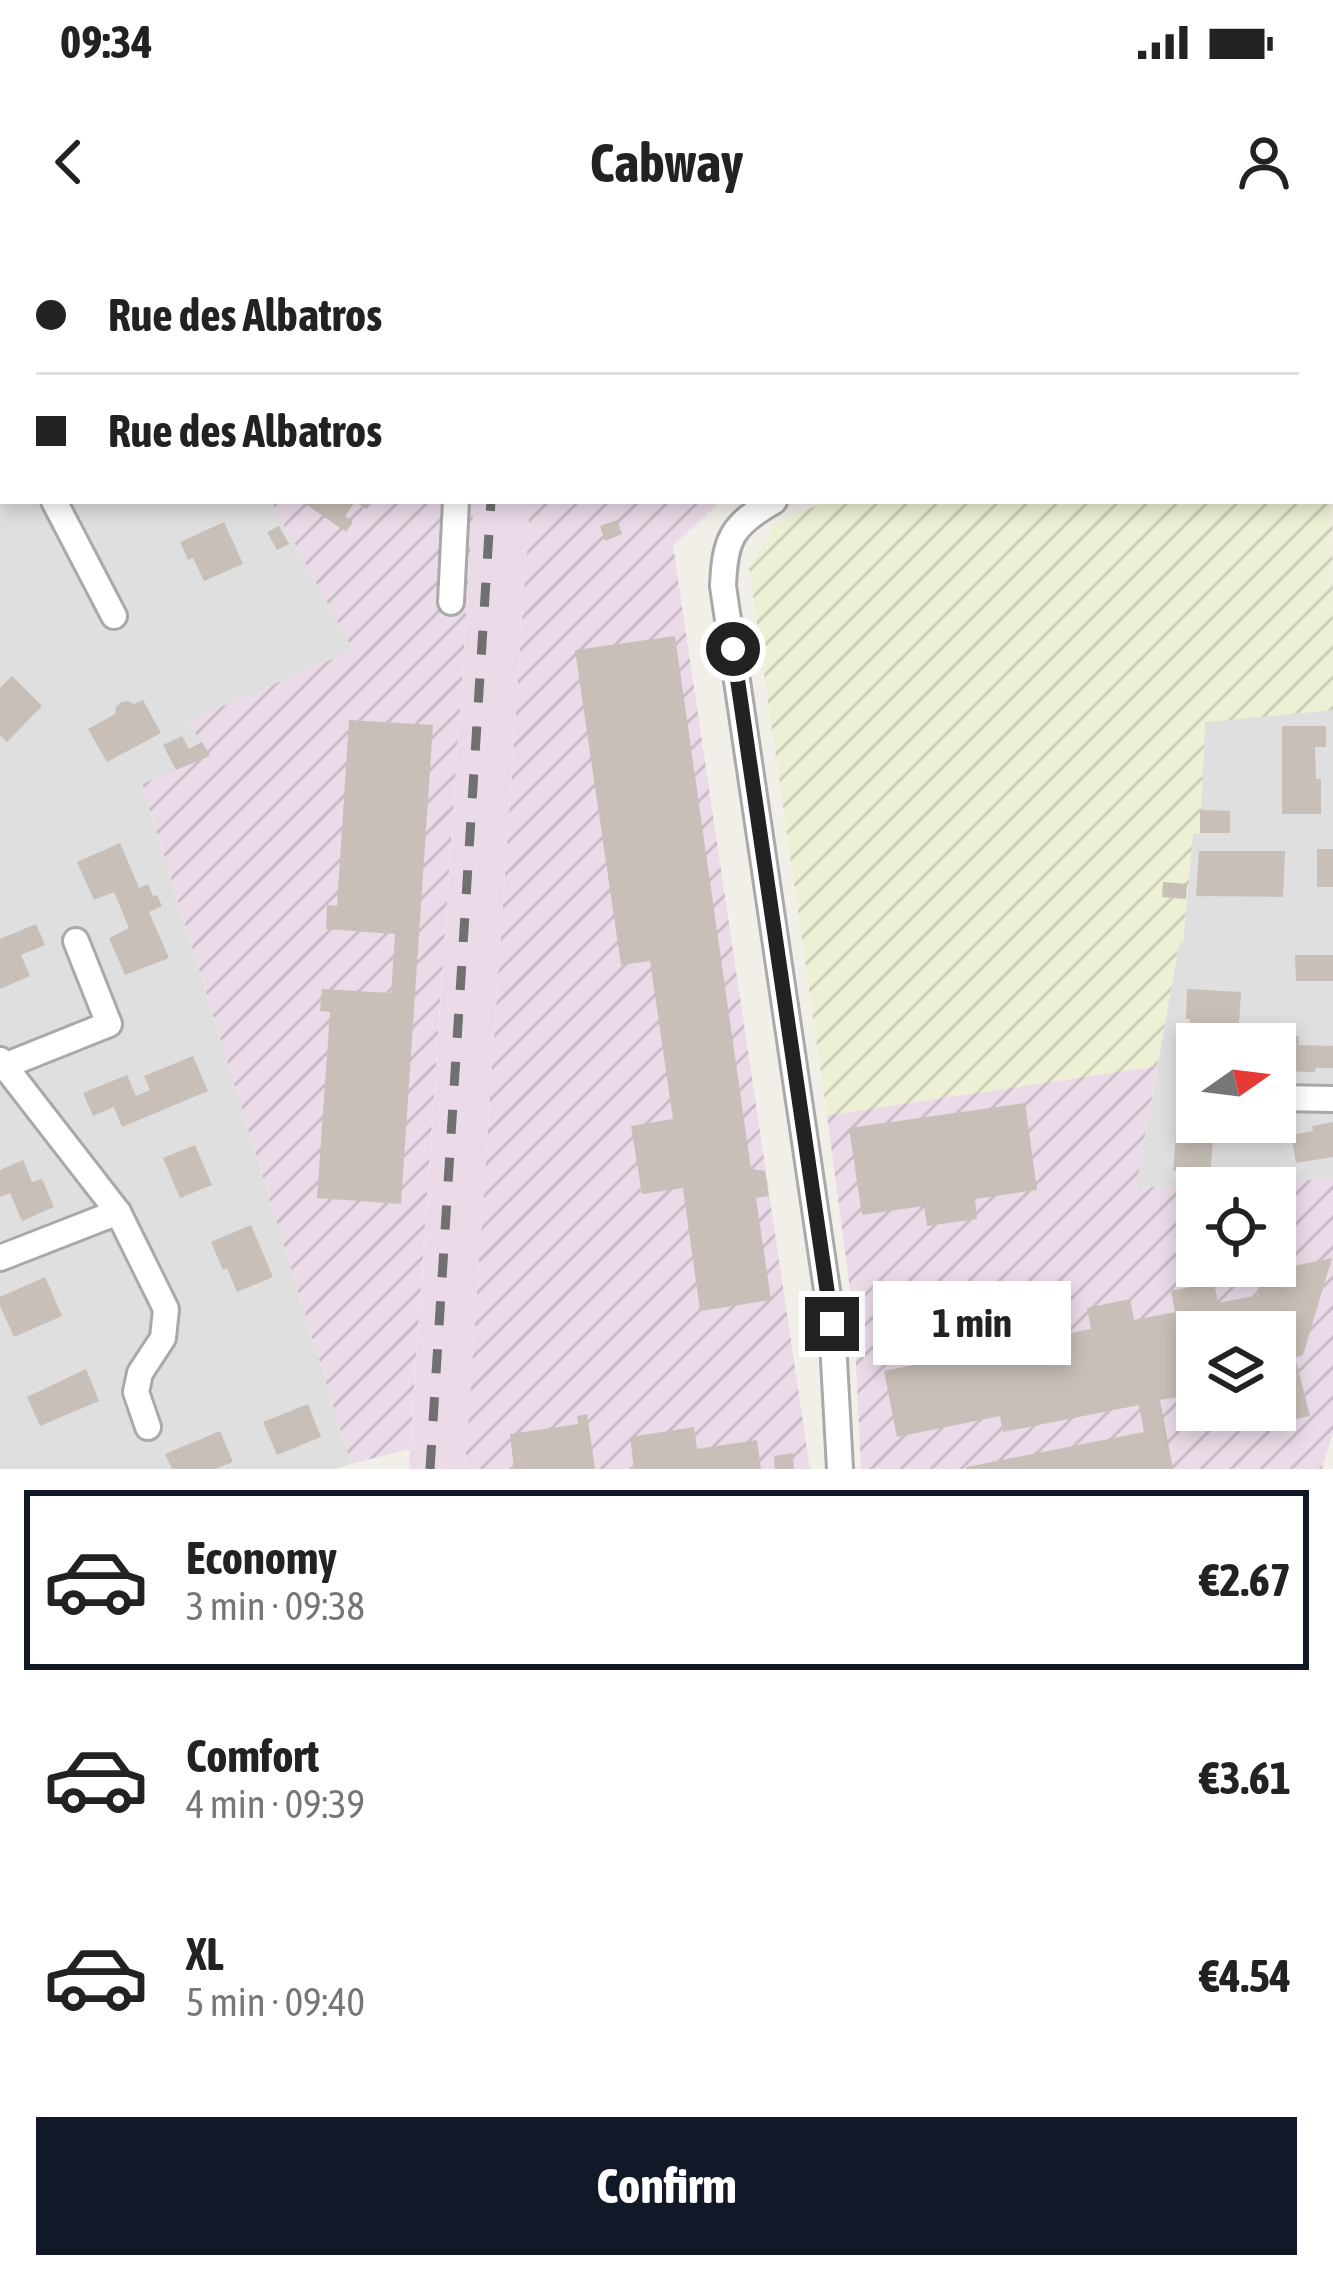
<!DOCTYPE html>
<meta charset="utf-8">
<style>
body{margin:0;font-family:"Asap Condensed",sans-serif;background:#f6f6f6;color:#222;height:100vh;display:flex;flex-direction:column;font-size:45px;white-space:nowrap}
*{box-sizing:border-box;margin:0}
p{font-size:39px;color:#767676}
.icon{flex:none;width:66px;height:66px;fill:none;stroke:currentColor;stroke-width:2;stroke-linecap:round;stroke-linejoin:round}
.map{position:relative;height:1229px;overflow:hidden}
.sheet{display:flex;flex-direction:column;background:#fff;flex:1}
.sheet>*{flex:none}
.guide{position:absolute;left:0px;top:0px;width:1335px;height:264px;box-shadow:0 6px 18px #0003;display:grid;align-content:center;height:264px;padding:0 36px;background:#fff}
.needle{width:78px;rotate:76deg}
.controls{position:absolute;left:1176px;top:783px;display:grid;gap:24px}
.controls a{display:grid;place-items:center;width:120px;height:120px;border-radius:0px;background:#fff;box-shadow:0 6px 18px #0003;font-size:60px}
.end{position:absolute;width:54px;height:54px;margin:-27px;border:15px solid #222;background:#fff;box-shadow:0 0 0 6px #fff}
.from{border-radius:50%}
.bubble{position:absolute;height:84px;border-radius:0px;background:#fff;box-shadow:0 6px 18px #0003;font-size:39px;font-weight:700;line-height:84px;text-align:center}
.guide b{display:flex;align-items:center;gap:42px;height:114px;font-size:45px}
.guide b+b{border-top:3px solid #e0e0e0}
.guide i{width:30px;height:30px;background:#222}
ul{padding:21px 0 0;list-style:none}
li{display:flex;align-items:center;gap:36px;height:180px;margin:0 24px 18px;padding:0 12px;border:6px solid transparent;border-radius:0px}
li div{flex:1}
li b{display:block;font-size:45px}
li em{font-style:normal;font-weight:700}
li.selected{border-color:#111827}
li>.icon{width:108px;height:108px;stroke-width:1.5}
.cta{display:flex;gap:24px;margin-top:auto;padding:24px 36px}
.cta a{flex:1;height:138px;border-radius:0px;background:#111827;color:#fff;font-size:48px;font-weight:700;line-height:138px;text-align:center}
.status{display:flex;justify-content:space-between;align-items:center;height:84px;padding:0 60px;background:#fff;direction:ltr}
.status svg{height:33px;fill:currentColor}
header{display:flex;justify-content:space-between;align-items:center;height:156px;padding:0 36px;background:#fff;font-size:54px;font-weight:700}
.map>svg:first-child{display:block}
.residential{fill:#e0dfdf;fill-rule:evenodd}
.industrial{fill:url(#industrial-furrows);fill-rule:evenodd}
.railway{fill:#ebdbe8}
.farmland{fill:url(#farmland-furrows)}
.building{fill:#c7bfb8}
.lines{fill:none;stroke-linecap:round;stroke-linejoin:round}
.street-casing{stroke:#a9a9a9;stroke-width:30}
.street{stroke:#fff;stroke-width:24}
.rail{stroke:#707070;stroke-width:9;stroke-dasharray:24 24;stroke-linecap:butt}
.route{stroke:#222;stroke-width:15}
</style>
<div class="status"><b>09:34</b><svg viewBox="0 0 49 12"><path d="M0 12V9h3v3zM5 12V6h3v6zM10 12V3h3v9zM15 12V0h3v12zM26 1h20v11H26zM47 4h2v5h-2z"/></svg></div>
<header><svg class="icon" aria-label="back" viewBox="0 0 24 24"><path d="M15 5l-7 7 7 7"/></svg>Cabway<svg class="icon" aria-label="person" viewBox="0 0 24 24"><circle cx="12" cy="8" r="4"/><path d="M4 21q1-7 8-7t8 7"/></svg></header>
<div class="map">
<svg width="1333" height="1229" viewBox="0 0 1333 1229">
<defs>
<pattern id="industrial-furrows" width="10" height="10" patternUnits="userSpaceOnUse" patternTransform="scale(3)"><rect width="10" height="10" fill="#ebdbe8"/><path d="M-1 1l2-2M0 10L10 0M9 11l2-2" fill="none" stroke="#c9bcc7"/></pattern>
<pattern id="farmland-furrows" width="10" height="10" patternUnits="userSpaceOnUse" patternTransform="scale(3)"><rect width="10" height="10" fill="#eef0d5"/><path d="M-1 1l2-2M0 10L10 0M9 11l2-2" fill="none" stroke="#ccceb7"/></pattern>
</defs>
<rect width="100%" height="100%" fill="#f2efe9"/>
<g class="residential">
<polygon points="0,0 178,0 173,3 3,3 3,261 271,261 353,410 190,481 210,516 142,545 351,1224 335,1229 0,1229"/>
<path d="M1333 470V939L1136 948 1179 703 1183 702 1193 593 1200 592 1205 481ZM1197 804H1275V882H1197Z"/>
</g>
<g class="industrial">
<polygon points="547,0 1213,0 1214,3 547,3"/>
<polygon points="271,261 474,261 410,1209 351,1224 142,544 209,516 189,481 353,410"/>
<polygon points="530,261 721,261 673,306 810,1229 465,1229"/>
<path d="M1157 826 1136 948 1333 939V1192L1322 1229H861L854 1080 827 875ZM1197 948H1275V1026H1197ZM1197 1092H1275V1170H1197Z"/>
</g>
<polygon class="railway" points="474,261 530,261 465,1229 409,1229"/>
<polygon class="farmland" points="1332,155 1333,470 1205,482 1200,593 1193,594 1183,703 1179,703 1157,826 827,875 749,327 776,283 828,261 1332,261"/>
<g class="building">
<polygon points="301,261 373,261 367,269 355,262 345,276 353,282 346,292"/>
<polygon points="617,280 622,294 605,301 600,286"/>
<polygon points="224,282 243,324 204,341 193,318 188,320 180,302"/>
<polygon points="279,286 289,304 277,310 267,292"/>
<polygon points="675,396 751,929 765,931 769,956 756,958 771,1060 700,1071 683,948 642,954 631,886 673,879 650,721 621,725 575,410"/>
<polygon points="12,436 42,466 7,502 0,495 0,448"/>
<polygon points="143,460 161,493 107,522 88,489 115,474 116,467 121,462 128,461 134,464"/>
<polygon points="349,480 433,485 401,964 317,958 330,772 320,771 322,749 391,753 395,694 326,689 327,665 337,666"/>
<polygon points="1282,486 1326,486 1326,507 1315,507 1316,539 1321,539 1321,574 1282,574"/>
<polygon points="182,496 189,509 202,502 210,516 176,530 163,505"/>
<polygon points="1200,570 1230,571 1230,593 1200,593"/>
<polygon points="120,603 139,648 148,644 153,656 157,655 162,666 149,672 169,718 125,735 109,698 129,688 114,652 94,660 77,622"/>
<rect x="1317" y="609" width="16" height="38"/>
<polygon points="1199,611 1285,611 1283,657 1196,656"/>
<polygon points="1163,642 1187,644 1186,659 1162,657"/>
<polygon points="36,684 45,705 21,715 30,736 0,749 0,699"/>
<polygon points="1295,715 1333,715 1333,741 1296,741"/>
<polygon points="1187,749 1241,752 1238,801 1207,800 1207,795 1190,794 1190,779 1186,779"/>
<polygon points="1255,795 1299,796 1299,805 1333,806 1333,828 1316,828 1315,832 1275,831 1275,804 1255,804"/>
<polygon points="193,816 208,851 122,887 114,867 93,876 83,853 127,835 136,856 150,850 144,836"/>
<polygon points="1179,861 1197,862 1197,882 1215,882 1210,934 1173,931"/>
<polygon points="1025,863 1037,950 975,959 977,979 927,986 924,966 862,975 849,888"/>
<polygon points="1333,882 1333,917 1296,923 1291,895 1313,891 1312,886"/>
<polygon points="195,905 212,945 180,958 163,918"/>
<polygon points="23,920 32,942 42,939 54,967 22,981 10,953 0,957 0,930"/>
<polygon points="251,985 273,1037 237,1052 227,1028 223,1030 211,1002"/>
<polygon points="1332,1018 1303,1115 1295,1117 1310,1176 1253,1188 1250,1170 1275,1170 1275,1092 1197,1092 1197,1154 1160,1160 1173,1229 966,1229 966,1227 1144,1192 1139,1165 1003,1192 1000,1176 897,1197 884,1131 914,1125 910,1103 952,1095 956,1116 1007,1106 1003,1085 1046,1076 1050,1097 1091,1089 1087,1068 1130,1059 1134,1080 1175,1072 1171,1051 1214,1042 1218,1063 1259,1055 1255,1034"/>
<polygon points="45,1037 62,1076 14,1097 0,1066 0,1057"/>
<polygon points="86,1129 99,1161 40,1186 27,1157"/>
<polygon points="308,1164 321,1197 277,1215 263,1182"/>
<polygon points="587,1174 595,1229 514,1229 510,1194 578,1184 577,1176"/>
<polygon points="694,1187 697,1209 757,1200 761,1229 634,1229 630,1197"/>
<polygon points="220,1191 233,1222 215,1229 172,1229 165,1214"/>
<polygon points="793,1213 794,1229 775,1229 774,1216"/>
</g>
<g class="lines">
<defs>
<g id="street">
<polyline points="1011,0 1012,3"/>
<polyline points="471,3 471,0"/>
<polyline points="0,159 3,165"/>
<polyline points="54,261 114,376"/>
<path d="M774 261C732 285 725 298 723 346L832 1084 840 1229"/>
<polyline points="451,362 456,261"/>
<polyline points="0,820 118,972 166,1069 163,1098 140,1133 136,1152 148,1187"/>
<polyline points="4,826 109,784 76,701"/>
<polyline points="1275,858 1333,859"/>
<polyline points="0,1018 118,972"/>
</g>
</defs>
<use href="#street" class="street-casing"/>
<use href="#street" class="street"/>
<g class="rail">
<polyline points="523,3 523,0"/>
<polyline points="430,1229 491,261"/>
</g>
</g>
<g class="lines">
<polyline class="route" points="733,409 832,1084"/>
</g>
</svg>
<div class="controls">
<a><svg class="needle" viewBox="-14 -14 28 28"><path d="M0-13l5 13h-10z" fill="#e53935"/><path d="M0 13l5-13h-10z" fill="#767676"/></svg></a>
<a><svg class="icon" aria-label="locate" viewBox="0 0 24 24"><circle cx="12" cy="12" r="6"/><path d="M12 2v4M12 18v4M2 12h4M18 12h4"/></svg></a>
<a><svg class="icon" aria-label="layers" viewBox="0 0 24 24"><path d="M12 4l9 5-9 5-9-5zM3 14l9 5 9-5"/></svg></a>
</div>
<i class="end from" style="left:733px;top:409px"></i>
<i class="end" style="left:832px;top:1084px"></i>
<div class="bubble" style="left:873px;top:1041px;width:198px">1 min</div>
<div class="guide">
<b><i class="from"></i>Rue des Albatros</b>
<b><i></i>Rue des Albatros</b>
</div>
</div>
<section class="sheet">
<ul>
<li class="selected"><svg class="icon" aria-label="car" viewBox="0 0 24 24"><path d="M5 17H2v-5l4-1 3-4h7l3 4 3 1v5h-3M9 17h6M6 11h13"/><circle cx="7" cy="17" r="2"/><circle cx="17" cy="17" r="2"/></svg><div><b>Economy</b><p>3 min · 09:38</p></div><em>€2.67</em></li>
<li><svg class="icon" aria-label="car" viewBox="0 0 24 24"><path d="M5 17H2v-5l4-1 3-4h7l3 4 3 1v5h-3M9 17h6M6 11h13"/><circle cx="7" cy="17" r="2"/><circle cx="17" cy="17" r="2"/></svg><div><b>Comfort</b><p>4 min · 09:39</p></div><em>€3.61</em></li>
<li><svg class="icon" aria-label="car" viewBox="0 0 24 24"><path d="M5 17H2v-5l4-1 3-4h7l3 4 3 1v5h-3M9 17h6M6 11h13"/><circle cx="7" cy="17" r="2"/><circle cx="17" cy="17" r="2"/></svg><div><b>XL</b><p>5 min · 09:40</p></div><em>€4.54</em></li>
</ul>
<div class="cta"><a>Confirm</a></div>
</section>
